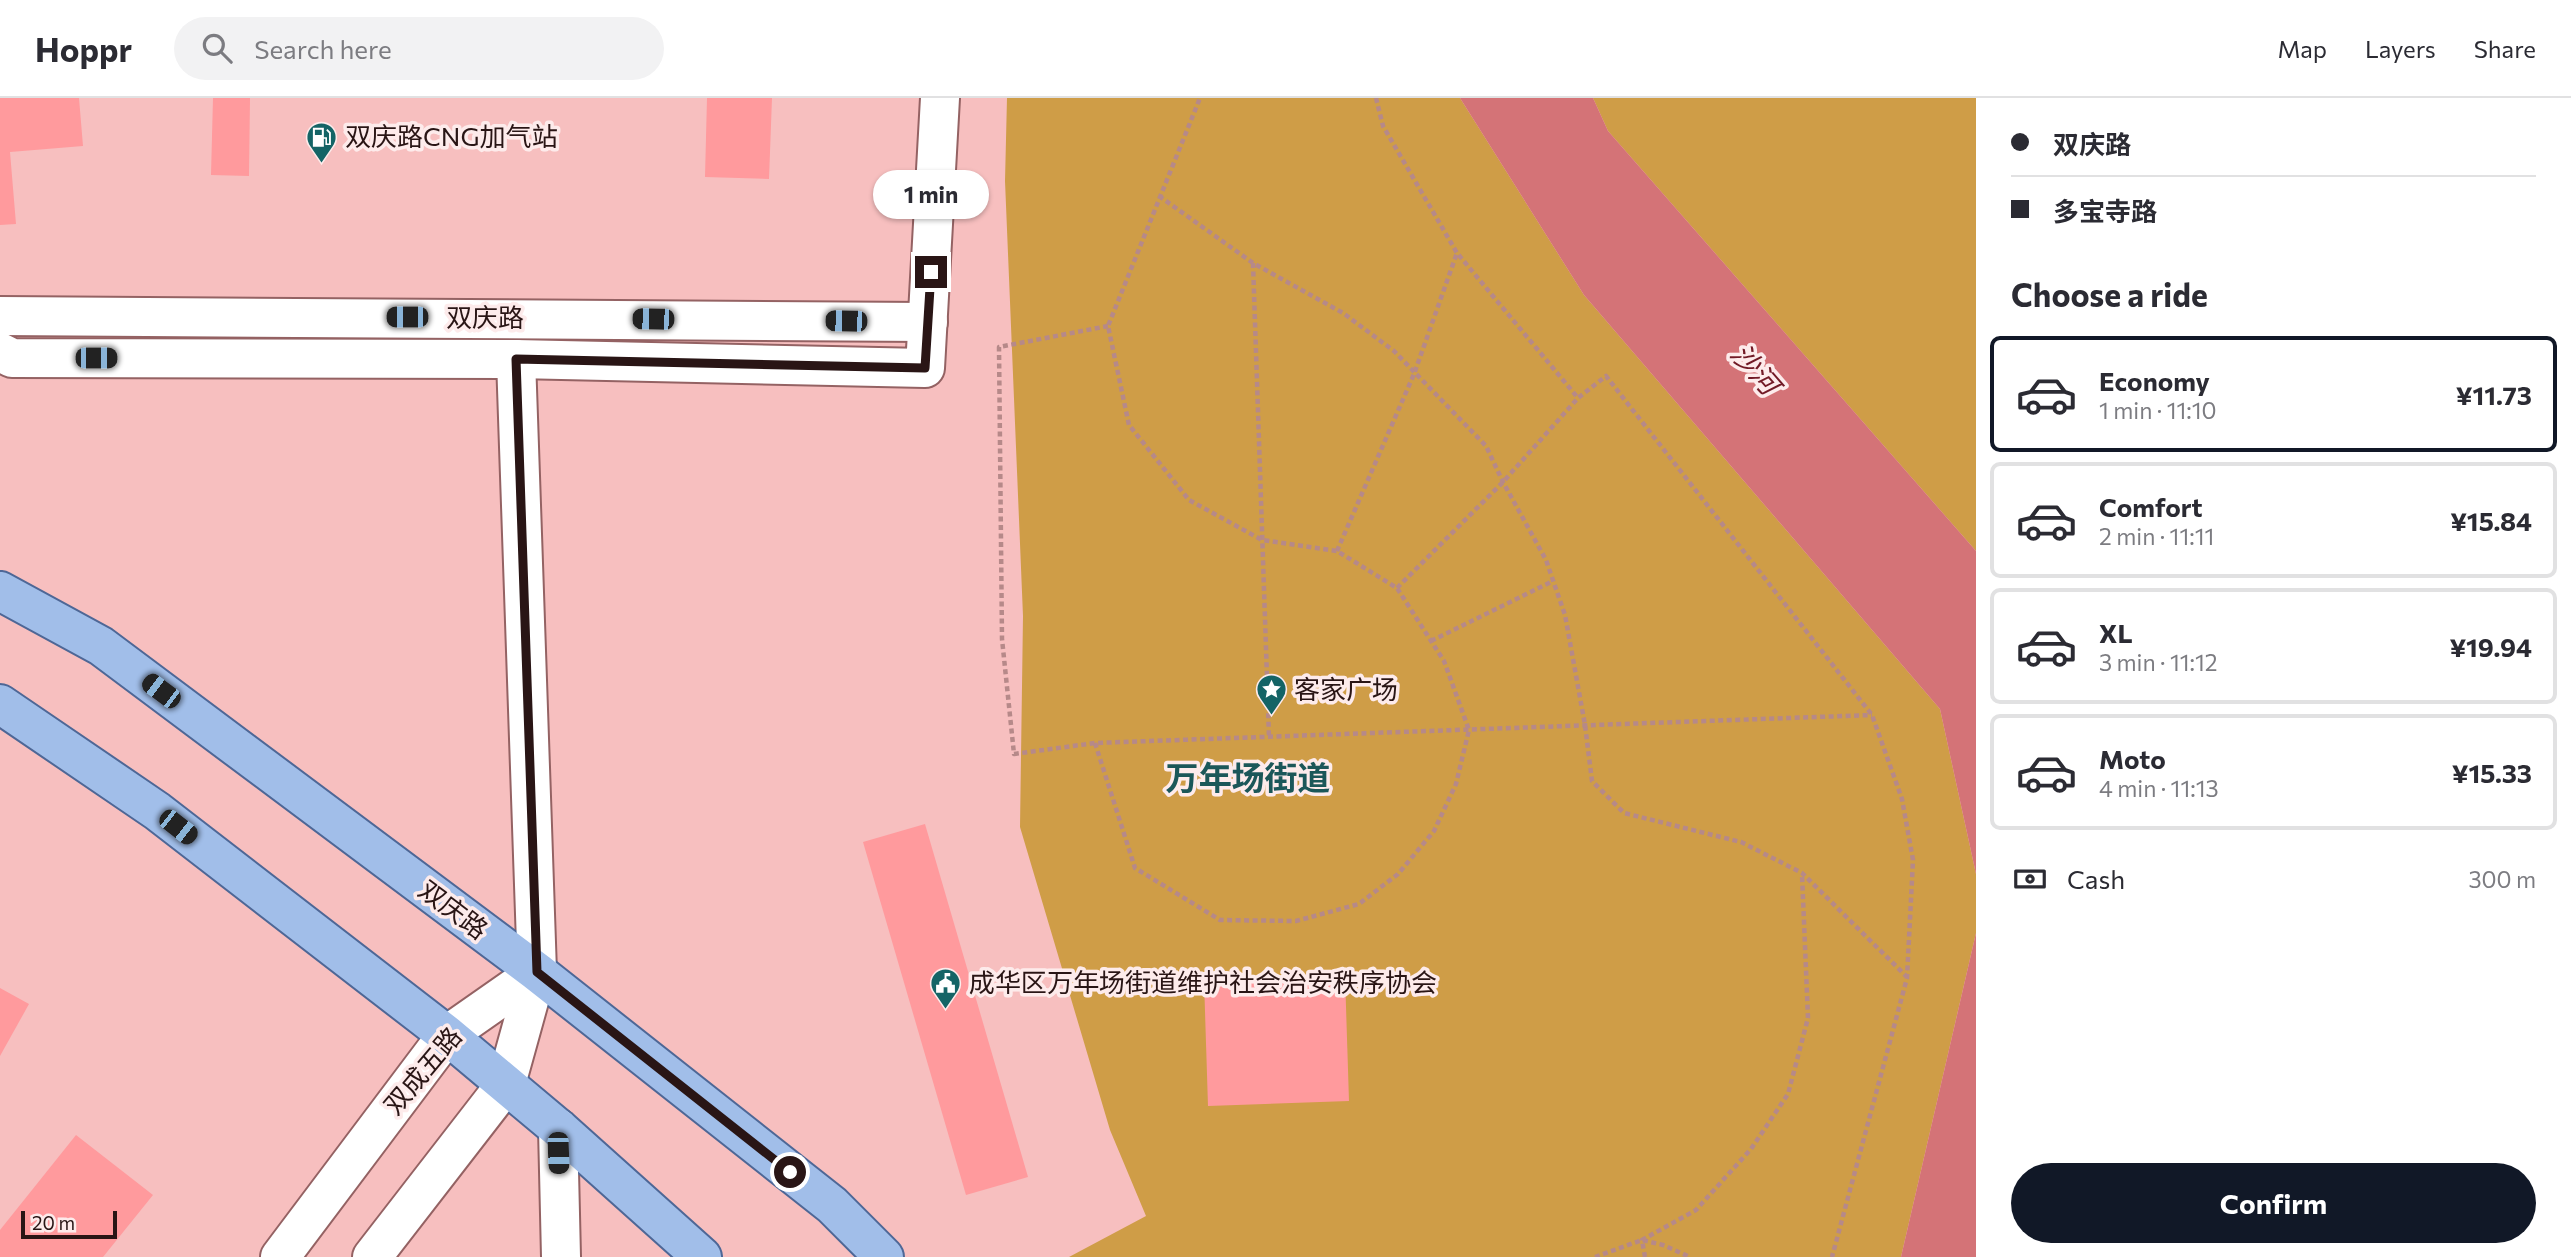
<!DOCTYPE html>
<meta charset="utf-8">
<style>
body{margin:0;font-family:Commissioner,"Noto Sans SC",sans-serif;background:#f2f2f3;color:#2b2b33;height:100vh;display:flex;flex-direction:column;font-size:26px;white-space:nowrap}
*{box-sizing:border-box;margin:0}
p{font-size:23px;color:#7c7c81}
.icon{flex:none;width:38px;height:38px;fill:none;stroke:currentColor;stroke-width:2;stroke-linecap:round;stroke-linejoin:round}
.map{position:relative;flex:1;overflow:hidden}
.side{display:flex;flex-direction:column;background:#fff;width:595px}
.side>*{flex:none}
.banner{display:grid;align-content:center;height:154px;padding:0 35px;background:#fff}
.scale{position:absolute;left:21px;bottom:18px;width:96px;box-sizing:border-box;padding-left:7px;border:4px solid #291515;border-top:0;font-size:19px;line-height:24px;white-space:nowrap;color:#291515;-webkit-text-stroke:5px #fdebeb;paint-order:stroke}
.end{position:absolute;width:32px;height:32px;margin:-16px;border:9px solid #291515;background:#fff;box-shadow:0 0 0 4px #fff}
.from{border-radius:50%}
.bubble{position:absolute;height:49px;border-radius:24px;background:#fff;box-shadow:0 2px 5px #0004;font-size:23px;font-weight:700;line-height:49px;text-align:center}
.car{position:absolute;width:21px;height:42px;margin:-21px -10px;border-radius:9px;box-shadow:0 0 5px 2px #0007;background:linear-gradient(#222 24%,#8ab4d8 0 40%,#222 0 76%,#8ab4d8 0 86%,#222 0)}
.banner b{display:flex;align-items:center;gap:24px;height:66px;font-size:26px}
.banner b+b{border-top:2px solid #e1e1e2}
.banner i{width:18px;height:18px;background:#2b2b33}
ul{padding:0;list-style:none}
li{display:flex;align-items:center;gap:21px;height:116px;margin:0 14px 10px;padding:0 21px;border:4px solid #e1e1e2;border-radius:10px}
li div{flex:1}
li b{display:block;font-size:26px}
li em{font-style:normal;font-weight:700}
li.selected{border-color:#111827}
li>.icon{width:63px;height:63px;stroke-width:1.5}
h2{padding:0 35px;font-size:32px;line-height:84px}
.pay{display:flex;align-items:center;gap:18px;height:77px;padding:0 35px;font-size:26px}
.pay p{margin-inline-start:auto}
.primary-button{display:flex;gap:14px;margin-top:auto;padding:14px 35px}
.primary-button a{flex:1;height:80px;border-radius:42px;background:#111827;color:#fff;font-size:28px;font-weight:700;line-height:80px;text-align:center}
header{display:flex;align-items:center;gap:42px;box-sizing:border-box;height:98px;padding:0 35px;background:#fff;border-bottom:2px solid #e1e1e2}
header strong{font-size:33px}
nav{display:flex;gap:38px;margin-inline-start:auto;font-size:24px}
.search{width:490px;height:63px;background:#f2f2f3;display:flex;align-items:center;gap:18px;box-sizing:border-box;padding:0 24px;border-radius:38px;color:#7c7c81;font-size:26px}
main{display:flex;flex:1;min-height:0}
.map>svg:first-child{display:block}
.green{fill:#cf9d47}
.water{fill:#d47377}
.building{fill:#ff9a9d}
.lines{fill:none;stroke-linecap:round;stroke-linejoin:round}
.minor-casing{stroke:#946263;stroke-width:42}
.major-casing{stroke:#4e6796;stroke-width:42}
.path{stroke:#b68989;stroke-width:4.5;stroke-dasharray:5 3.5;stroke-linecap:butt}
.minor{stroke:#fff;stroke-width:38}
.major{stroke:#a1bee9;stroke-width:38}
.route{stroke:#291515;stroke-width:9}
.labels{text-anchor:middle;stroke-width:7;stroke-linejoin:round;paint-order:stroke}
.poi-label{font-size:26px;fill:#291515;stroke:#fdebeb;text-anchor:start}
.street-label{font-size:26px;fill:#291515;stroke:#fdebeb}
.water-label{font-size:28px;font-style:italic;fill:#721a26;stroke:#fdebeb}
.district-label{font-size:33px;font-weight:bold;fill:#1b5759;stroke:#fdebeb}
</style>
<header>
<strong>Hoppr</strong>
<div class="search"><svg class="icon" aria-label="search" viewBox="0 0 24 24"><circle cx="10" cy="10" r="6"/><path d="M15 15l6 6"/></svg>Search here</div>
<nav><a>Map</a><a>Layers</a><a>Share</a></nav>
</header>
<main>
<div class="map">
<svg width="1976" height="1159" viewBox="0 0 1976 1159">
<rect width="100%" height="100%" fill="#f7bfbf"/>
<g class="green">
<polygon points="1007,0 1460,0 1584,197 1940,611 1976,776 1976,835 1901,1159 1069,1159 1146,1118 1110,1032 1020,729 1023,518 1005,83"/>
<polygon points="1593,0 1976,0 1976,453 1608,33"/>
</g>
<g class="water">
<polygon points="1460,0 1593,0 1608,33 1976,453 1976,776 1940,611 1584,197"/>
<polygon points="1976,835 1976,1159 1901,1159"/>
</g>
<g class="building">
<polygon points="0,0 79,0 83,48 10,54 16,126 0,127"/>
<polygon points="213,0 250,0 249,78 211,77"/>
<polygon points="707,0 772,0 769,81 705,79"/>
<polygon points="925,726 1028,1079 966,1097 863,744"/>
<polygon points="1345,877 1349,1003 1208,1008 1204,882"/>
<polygon points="0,890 29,906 0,958"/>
<polygon points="76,1037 153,1097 103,1159 0,1159 0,1132"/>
</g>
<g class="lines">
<defs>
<g id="minor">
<polyline points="0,218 928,224"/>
<polyline points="0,254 12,260 516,261 925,270 940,0"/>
<polyline points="558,1030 561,1159"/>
<polyline points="280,1159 447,937 537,874"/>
<polyline points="372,1159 506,986 537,874 516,261"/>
</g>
<g id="major">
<polyline points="0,493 101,548 537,874 832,1107 884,1159"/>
<polyline points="0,606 157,713 447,937 558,1030 702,1159"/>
</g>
</defs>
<use href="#minor" class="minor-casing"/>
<use href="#major" class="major-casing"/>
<g class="path">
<polyline points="1376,0 1383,28 1457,155 1578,300 1606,278 1872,617 1902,701 1913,762 1907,880 1832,1159"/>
<polyline points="1159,98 1253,165 1343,215 1394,253 1486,348 1503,384 1546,462 1565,517 1585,627 1592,683 1624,715 1741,744 1802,775 1907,879"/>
<polyline points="1253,165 1269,639"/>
<polyline points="1108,228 999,249 1002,541 1014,656 1095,645 1872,617"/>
<polyline points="1337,453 1414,276 1457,155"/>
<polyline points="1397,490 1503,384 1578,300"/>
<polyline points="1431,543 1553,483"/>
<polyline points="1095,645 1135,770 1220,822 1296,823 1359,806 1398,776 1434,733 1456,686 1469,632 1444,563 1397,490 1337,453 1262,442 1189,402 1129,327 1108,228 1200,0"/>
<polyline points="1595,1159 1642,1142 1663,1147 1690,1159"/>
<polyline points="1645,1159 1642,1142 1696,1112 1751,1051 1788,996 1808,920 1802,776"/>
</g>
<use href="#minor" class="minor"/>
<use href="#major" class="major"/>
</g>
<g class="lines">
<polyline class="route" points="790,1074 537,874 516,261 925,270 931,174"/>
</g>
<defs>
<symbol id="fuel-pin" viewBox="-11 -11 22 30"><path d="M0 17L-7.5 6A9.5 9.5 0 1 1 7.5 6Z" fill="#146466" stroke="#fdebeb"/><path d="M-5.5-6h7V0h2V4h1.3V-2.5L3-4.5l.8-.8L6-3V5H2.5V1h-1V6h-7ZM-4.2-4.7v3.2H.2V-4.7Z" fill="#fff"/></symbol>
<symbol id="sight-pin" viewBox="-11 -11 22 30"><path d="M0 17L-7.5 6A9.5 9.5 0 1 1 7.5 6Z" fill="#146466" stroke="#fdebeb"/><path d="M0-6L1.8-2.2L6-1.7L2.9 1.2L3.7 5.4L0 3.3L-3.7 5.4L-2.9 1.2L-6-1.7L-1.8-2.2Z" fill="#fff"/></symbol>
<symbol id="civic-pin" viewBox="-11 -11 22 30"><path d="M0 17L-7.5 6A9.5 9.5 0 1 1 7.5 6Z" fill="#146466" stroke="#fdebeb"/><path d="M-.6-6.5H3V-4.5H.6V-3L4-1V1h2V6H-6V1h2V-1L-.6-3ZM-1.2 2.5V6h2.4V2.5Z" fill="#fff"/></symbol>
</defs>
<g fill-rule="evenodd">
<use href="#fuel-pin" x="304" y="22" width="35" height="47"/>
<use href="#sight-pin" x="1254" y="574" width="35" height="47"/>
<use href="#civic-pin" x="928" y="868" width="35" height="47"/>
</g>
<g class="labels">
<g class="poi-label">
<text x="345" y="48">双庆路CNG加气站</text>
<text x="1294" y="601">客家广场</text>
<text x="969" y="894">成华区万年场街道维护社会治安秩序协会</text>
</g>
<g class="street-label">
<text x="485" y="229">双庆路</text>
<text transform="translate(453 812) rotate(37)" y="9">双庆路</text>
<text transform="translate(423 973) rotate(-50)" y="9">双成五路</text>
</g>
<g class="water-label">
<text transform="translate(1755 271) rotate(49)" y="10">沙河</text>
</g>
<g class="district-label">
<text x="1248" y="692">万年场街道</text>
</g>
</g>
</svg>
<div class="scale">20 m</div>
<i class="end from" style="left:790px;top:1074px"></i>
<i class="end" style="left:931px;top:174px"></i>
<div class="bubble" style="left:873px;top:72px;width:116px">1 min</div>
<i class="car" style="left:407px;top:219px;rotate:270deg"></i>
<i class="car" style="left:653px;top:221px;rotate:271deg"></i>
<i class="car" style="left:846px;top:223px;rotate:271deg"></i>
<i class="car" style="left:96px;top:260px;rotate:90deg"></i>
<i class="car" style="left:161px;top:593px;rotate:307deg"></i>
<i class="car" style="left:178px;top:729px;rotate:128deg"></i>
<i class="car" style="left:558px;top:1055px;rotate:178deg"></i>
</div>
<section class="side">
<div class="banner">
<b><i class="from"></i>双庆路</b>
<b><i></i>多宝寺路</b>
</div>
<h2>Choose a ride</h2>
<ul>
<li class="selected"><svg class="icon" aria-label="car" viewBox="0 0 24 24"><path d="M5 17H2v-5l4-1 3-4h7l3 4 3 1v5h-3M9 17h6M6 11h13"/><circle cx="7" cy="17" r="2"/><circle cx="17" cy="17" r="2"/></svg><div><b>Economy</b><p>1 min · 11:10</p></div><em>¥11.73</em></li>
<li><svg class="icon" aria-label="car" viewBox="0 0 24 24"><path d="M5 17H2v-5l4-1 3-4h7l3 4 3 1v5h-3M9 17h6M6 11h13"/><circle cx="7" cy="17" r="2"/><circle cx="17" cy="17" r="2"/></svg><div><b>Comfort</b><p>2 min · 11:11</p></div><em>¥15.84</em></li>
<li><svg class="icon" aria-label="car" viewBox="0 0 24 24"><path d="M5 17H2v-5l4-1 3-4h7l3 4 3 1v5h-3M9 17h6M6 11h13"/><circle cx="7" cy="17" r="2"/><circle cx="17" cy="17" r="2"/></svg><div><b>XL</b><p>3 min · 11:12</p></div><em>¥19.94</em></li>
<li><svg class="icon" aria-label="car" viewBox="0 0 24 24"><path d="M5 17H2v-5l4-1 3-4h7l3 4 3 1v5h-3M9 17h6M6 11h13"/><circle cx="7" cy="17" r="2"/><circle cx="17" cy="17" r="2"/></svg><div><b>Moto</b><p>4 min · 11:13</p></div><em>¥15.33</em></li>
</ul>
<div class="pay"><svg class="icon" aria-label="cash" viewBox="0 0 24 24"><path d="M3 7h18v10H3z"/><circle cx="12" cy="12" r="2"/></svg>Cash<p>300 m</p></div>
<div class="primary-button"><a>Confirm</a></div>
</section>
</main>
